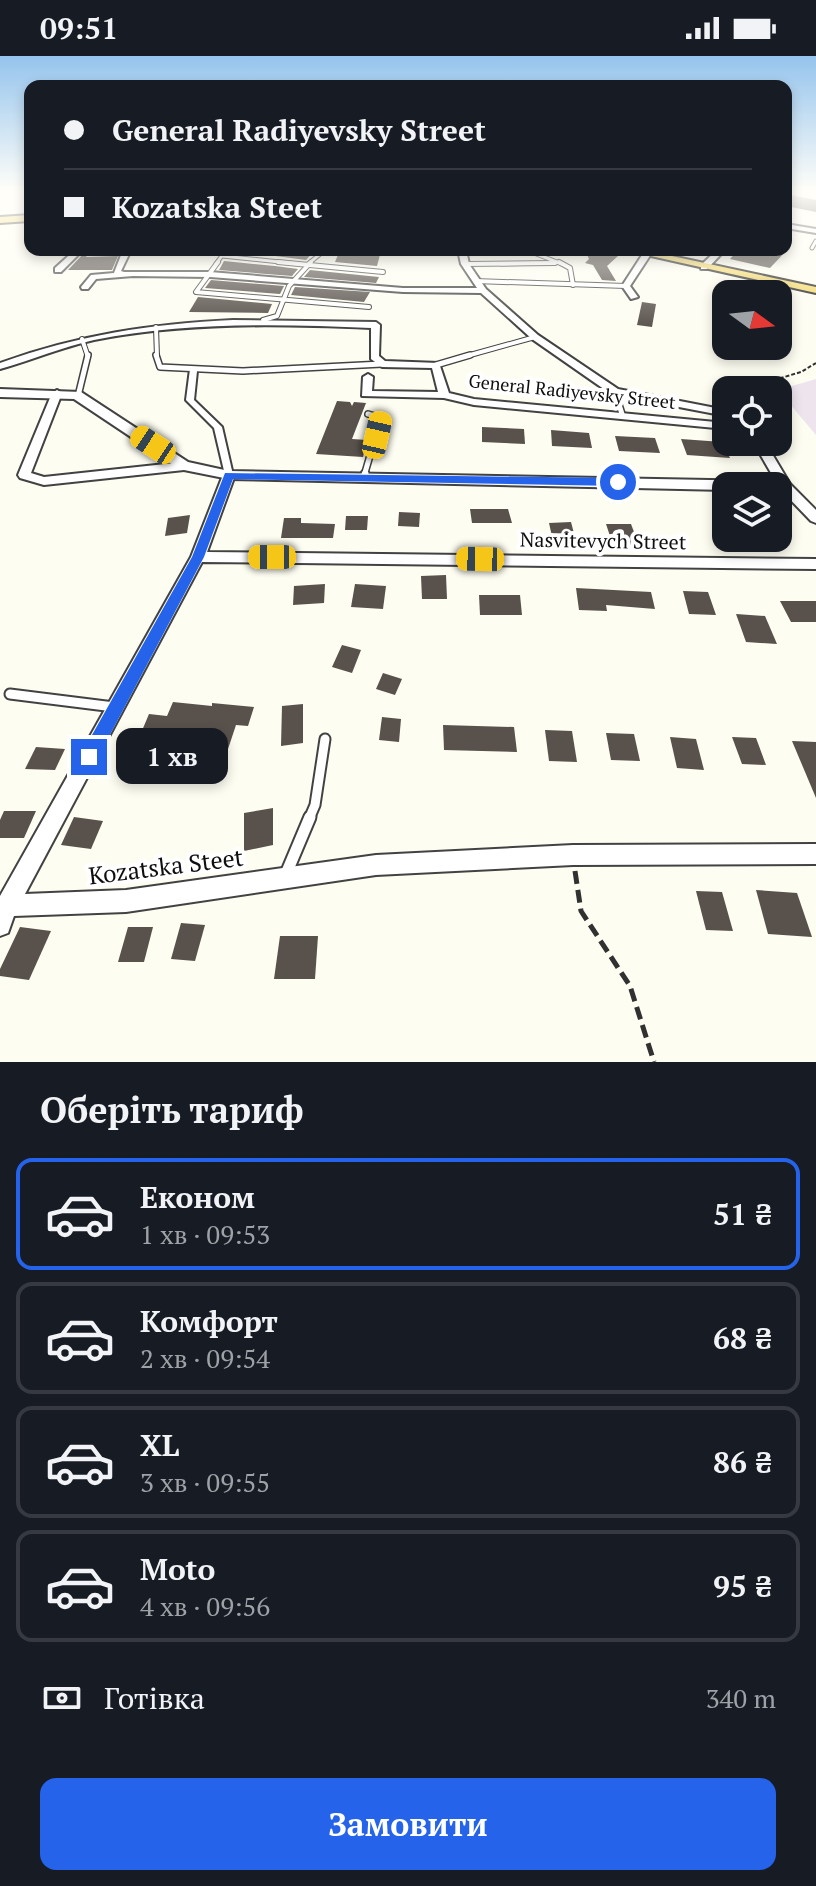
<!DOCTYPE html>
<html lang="uk">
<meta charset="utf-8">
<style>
body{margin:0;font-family:"PT Serif",serif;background:#20242c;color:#f1f3f6;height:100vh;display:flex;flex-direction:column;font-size:30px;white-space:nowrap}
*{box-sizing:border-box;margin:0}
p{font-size:26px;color:#9ea1a6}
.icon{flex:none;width:44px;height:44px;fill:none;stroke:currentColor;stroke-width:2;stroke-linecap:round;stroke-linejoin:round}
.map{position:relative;height:1006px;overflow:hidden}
.sheet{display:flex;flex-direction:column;background:#171b24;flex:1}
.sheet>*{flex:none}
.guide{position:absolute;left:24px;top:24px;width:768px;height:176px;border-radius:16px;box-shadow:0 4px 12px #0003;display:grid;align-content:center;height:176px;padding:0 40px;background:#171b24}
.needle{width:52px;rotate:105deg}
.controls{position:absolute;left:712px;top:224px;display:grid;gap:16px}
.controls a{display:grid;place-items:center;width:80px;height:80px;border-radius:16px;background:#171b24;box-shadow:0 4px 12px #0003;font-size:40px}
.end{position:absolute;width:36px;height:36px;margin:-18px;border:10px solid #2563eb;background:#fff;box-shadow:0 0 0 4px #fff}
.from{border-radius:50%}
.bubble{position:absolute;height:56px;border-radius:16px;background:#171b24;box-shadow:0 4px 12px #0003;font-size:26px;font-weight:800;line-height:56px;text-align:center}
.car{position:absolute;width:24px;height:48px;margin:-24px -12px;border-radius:10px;box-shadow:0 0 6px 2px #0007;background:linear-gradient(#f5c518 24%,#345 0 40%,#f5c518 0 76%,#345 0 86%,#f5c518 0)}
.guide b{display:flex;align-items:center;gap:28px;height:76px;font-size:30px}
.guide b+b{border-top:2px solid #363941}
.guide i{width:20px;height:20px;background:#f1f3f6}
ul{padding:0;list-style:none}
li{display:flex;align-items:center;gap:24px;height:112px;margin:0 16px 12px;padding:0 24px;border:4px solid #363941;border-radius:16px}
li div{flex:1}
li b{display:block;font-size:30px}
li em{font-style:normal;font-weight:800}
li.on{border-color:#2563eb}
li>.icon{width:72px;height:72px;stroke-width:1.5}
h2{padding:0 40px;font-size:36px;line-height:96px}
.pay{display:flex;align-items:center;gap:20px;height:88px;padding:0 40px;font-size:30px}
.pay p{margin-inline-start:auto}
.button{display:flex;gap:16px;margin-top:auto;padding:16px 40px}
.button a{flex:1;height:92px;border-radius:16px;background:#2563eb;color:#fff;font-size:32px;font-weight:800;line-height:92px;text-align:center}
.status{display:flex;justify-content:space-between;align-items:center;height:56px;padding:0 40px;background:#171b24;direction:ltr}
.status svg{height:22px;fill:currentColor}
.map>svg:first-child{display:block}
.industrial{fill:#ede4ed}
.building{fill:#58514c}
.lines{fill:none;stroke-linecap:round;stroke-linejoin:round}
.service-far5-casing{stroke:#424242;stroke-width:5}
.service-far4-casing{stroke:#424242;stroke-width:6}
.service-far3-casing{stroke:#424242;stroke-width:8}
.service-far2-casing{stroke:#424242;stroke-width:11}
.service-far1-casing{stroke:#424242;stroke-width:13}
.service-casing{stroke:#424242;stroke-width:15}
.pedestrian-casing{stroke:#424242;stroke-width:4}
.minor-casing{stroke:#424242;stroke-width:4}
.tertiary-casing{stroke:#424242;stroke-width:4}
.primary-casing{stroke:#202020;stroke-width:4}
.path-far1{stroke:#313131;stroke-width:2;stroke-dasharray:4 2;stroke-linecap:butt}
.path{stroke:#313131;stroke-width:5;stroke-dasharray:13 6;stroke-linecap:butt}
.service-far5{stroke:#fff;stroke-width:3}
.service-far4{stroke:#fff;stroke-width:4}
.service-far3{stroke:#fff;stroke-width:5}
.service-far2{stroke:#fff;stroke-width:7}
.service-far1{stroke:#fff;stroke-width:9}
.service{stroke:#fff;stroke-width:11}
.pedestrian{fill:#fff;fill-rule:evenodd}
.minor{fill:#fff;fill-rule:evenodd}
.tertiary{fill:#fff;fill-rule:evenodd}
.primary{fill:#f3d96d;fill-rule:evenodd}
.route{fill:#2563eb}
.labels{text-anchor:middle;stroke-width:8;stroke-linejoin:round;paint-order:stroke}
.far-street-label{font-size:18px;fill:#0f0f0f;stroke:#fff}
.street-label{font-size:20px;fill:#0f0f0f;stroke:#fff}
.near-street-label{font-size:24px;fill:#0f0f0f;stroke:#fff}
</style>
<div class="status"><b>09:51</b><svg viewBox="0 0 49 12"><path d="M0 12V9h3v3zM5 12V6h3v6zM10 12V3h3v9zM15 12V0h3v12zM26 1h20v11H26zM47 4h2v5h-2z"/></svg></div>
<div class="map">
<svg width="816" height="1006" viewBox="0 0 816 1006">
<rect width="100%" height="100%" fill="#fefdf2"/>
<polygon class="industrial" points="816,323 816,379 778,334"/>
<g class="building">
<polygon points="786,138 816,144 816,156 786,150"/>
<polygon points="230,194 315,194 306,204"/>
<polygon points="340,194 352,194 381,195 377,210 335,206"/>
<polygon points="585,194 618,200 607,210 616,225 602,224 593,209 585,207 589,203"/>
<polygon points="738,194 787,194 770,212 730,203"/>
<polygon points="85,196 90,196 86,201 118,200 112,214 68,214"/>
<polygon points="224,205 275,210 298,213 292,220 219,214"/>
<polygon points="310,214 379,221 376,227 304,221"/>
<polygon points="211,224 284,230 280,238 205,232"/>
<polygon points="295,231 370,236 364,246 291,239"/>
<polygon points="198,241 272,248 268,257 189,256"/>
<polygon points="642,246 656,248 652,271 637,269"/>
<polygon points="337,345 350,346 352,350 354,346 366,347 352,383 367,384 363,401 316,398"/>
<polygon points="482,371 524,373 525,388 482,386"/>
<polygon points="551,374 589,377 592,392 552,390"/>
<polygon points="615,380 655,382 660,397 619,395"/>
<polygon points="681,383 722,386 730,402 687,399"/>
<polygon points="470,453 508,453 512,467 472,467"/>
<polygon points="399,456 420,457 419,471 398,470"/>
<polygon points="190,459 187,477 165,480 168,462"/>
<polygon points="346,460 368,460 367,474 345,474"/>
<polygon points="284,462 301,462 301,467 335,468 333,482 281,482"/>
<polygon points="571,466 576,485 553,485 549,467"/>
<polygon points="606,468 631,468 639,489 613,489"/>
<polygon points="446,519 447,543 422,543 421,520"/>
<polygon points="325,528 324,547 293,549 294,530"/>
<polygon points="355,528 386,530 383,553 351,551"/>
<polygon points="576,532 651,536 655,553 606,549 607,555 579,554"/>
<polygon points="683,535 708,536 716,559 689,558"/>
<polygon points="479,539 520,539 522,559 480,559"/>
<polygon points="780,545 816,545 816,566 791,566"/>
<polygon points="736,558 765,560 777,588 746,586"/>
<polygon points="342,589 361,594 352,617 332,611"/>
<polygon points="383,617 402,623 395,639 376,633"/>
<polygon points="173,646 212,650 212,647 254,651 248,670 236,669 224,705 197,702 204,684 141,677 149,658 167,660"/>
<polygon points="303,648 303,687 281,690 282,650"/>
<polygon points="382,661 401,663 399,686 379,684"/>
<polygon points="443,669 514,671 517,696 444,694"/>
<polygon points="545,674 572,675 577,706 549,705"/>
<polygon points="606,677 634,678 640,705 611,704"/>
<polygon points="670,681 696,683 704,714 677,712"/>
<polygon points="732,681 756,682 766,709 742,708"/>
<polygon points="792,685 816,686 816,742"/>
<polygon points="36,691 65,693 55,714 25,713"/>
<polygon points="273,752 273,789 244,795 244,757"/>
<polygon points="4,755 36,755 24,782 0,782 0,764"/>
<polygon points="74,761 103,765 91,793 61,789"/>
<polygon points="756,834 797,837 812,881 768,878"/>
<polygon points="696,835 722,836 733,875 706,874"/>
<polygon points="181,867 205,869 195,905 171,903"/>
<polygon points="20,871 51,875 29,924 0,920 0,913"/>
<polygon points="128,871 153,871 144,906 118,906"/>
<polygon points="280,880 318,880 315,923 274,923"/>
</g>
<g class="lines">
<defs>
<g id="service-far5">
<polyline points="812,192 816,185"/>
<polyline points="468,194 534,197 562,208"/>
<polyline points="222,200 299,208"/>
<polyline points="216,208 226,194"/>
<polyline points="308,208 325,194"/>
<polyline points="501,208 555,207"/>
</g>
<g id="service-far4">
<polyline points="218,206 196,236 369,251"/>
<polyline points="278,206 383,216"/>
<polyline points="559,206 570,212 573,229"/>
<polyline points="466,208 555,207"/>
<polyline points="475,225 626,230"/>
<polyline points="263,264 277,260 289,230 311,206"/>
<polyline points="156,271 157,301"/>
<polyline points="82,283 88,301"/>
<polyline points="463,301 535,281"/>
</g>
<g id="service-far3">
<polyline points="156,299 160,311 243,315 382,308"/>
<polyline points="436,309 470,299"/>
<polyline points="615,336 622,358"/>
<polyline points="78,340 88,299"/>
<polyline points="364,420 381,362 368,358"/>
</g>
<polyline id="service-far2" points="364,422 365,418"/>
<g id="service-far1">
<polyline points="10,638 114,651"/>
<polyline points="309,763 315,749 325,683"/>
</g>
<polyline id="service" points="286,818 310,761"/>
<polygon id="pedestrian" points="190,313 197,315 194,344 222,371 233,419 232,421 226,421 225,419 214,372 186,344"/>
<g id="minor">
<polygon points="786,168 816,173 816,177 786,172"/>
<polygon points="75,194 83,194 61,216 55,216 55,212"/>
<polygon points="123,194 131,194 121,215 124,216 210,216 403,232 477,232 461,208 458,194 466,194 469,208 486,233 538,279 618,333 726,354 726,360 611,338 532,283 481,237 403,236 210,221 133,220 96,223 88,233 82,233 81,231 91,219 114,217"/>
<polygon points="717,194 725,194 707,213 701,213 701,209"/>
<polygon points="644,196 651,198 630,230 638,241 631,243 622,230"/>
<path d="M233 264 376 266 380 269 379 300 385 305 439 307 449 337 474 343 726 367V373L474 349 444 342 362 340 363 321 368 318 373 321 372 335 438 336 432 312 382 311 371 303V272C279 268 186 266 94 284 62 291 32 304 0 313V307C78 279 150 268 233 264Z"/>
<polygon points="57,334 62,337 31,417 44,421 184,406 190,410 184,414 44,429 20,422 18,419 52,337"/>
<polygon points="753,386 765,386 790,428 816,454 816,467 811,465 781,434"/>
<polygon points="229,415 235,419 207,496 816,503 816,513 202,506 25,838 126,834 376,799 573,789 816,788 816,808 573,809 376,819 126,856 14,860 8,877 0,880 0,840 191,501 223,419"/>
</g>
<polygon id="tertiary" points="0,333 81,336 188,406 229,415 764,425 771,430 778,425 790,428 792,431 785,436 778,435 778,430 726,430 726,434 229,423 179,413 74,343 0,341"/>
<g id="primary">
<polygon points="30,159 30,165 0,167 0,161"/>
<polygon points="624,194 644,194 816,231 816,237"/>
</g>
</defs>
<use href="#service-far5" class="service-far5-casing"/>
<use href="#service-far4" class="service-far4-casing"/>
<use href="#service-far3" class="service-far3-casing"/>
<use href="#service-far2" class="service-far2-casing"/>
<use href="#service-far1" class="service-far1-casing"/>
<use href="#service" class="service-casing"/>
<use href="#pedestrian" class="pedestrian-casing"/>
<use href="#minor" class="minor-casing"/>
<use href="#tertiary" class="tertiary-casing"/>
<use href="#primary" class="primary-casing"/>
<g class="path-far1">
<polyline points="767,334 764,327 801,316 816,307"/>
<polyline points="778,359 781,367 778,367"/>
</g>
<polyline class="path" points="575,815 581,855 630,930 654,1006"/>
<use href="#service-far5" class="service-far5"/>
<use href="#service-far4" class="service-far4"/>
<use href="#service-far3" class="service-far3"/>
<use href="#service-far2" class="service-far2"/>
<use href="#service-far1" class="service-far1"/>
<use href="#service" class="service"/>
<use href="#pedestrian" class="pedestrian"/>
<use href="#minor" class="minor"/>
<use href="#tertiary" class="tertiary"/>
<use href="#primary" class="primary"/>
</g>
<linearGradient id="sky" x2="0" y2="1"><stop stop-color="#95c4ed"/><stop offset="0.49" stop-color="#fffef9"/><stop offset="1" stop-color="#fffef9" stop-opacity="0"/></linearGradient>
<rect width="816" height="274" fill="url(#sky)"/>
<polygon class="route" points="225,417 618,422 623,426 618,430 233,423 204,501 95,707 89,709 83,707 80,701 83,695 192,501"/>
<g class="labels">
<g class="far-street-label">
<text transform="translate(572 336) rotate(6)" y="6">General Radiyevsky Street</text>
</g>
<g class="street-label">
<text transform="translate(603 485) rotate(1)" y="7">Nasvitevych Street</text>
</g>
<g class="near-street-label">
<text transform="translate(166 811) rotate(-7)" y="8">Kozatska Steet</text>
</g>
</g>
</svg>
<div class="controls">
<a><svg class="needle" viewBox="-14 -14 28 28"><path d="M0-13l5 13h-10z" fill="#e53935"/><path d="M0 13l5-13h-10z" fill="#9ea1a6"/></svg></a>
<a><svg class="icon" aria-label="locate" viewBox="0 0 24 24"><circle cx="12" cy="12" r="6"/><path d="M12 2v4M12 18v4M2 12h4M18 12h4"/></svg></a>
<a><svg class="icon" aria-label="layers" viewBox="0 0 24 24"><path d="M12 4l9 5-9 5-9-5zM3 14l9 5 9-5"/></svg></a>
</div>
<i class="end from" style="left:618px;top:426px"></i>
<i class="end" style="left:89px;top:701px"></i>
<div class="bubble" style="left:116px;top:672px;width:112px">1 хв</div>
<i class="car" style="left:377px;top:379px;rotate:13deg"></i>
<i class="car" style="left:153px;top:389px;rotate:303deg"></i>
<i class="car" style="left:272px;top:501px;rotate:270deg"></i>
<i class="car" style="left:480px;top:503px;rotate:271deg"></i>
<div class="guide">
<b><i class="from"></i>General Radiyevsky Street</b>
<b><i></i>Kozatska Steet</b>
</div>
</div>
<section class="sheet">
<h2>Оберіть тариф</h2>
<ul>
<li class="on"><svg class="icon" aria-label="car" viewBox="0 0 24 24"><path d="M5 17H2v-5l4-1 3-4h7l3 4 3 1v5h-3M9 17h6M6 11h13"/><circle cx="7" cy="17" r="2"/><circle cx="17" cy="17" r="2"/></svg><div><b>Економ</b><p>1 хв · 09:53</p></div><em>51 ₴</em></li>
<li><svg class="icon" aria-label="car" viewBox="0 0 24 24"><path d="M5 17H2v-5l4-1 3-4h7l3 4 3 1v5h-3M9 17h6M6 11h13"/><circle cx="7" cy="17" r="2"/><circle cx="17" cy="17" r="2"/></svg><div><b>Комфорт</b><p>2 хв · 09:54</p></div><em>68 ₴</em></li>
<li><svg class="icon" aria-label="car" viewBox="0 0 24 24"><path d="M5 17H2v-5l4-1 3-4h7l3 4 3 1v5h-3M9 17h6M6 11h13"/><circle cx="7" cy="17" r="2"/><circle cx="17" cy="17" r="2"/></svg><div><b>XL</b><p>3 хв · 09:55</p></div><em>86 ₴</em></li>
<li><svg class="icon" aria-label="car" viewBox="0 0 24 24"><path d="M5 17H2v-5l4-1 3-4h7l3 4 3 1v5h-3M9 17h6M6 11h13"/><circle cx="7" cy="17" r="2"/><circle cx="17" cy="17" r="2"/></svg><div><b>Moto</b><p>4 хв · 09:56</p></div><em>95 ₴</em></li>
</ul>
<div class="pay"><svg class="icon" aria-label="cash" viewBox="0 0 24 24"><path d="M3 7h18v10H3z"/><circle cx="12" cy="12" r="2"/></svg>Готівка<p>340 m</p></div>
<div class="button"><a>Замовити</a></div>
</section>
